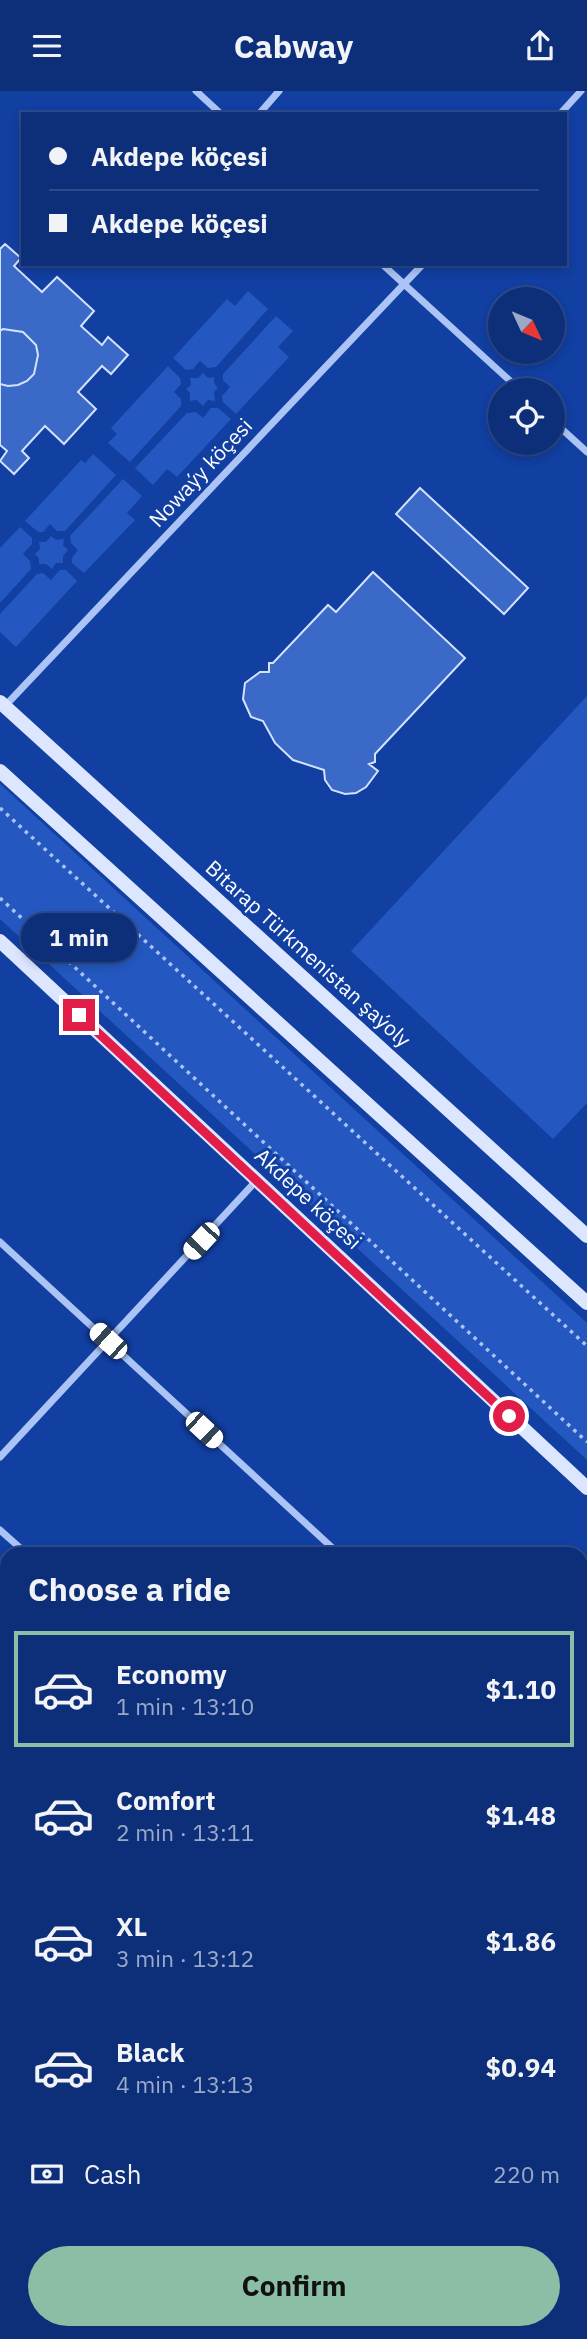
<!DOCTYPE html>
<meta charset="utf-8">
<style>
body{margin:0;font-family:"IBM Plex Sans",sans-serif;background:#16377f;color:#f1f3f6;height:100vh;display:flex;flex-direction:column;font-size:26px;white-space:nowrap}
*{box-sizing:border-box;margin:0}
p{font-size:23px;color:#9aa9c7}
.icon{flex:none;width:38px;height:38px;fill:none;stroke:currentColor;stroke-width:2;stroke-linecap:round;stroke-linejoin:round}
.map{position:relative;flex:1;overflow:hidden}
.details{position:absolute;left:0px;top:1456px;width:588px;height:793px;display:flex;flex-direction:column;background:#0d2f7a;border-radius:21px 21px 0 0;box-shadow:0 4px 10px #0003,0 0 0 2px #2d4a8b}
.details>*{flex:none}
.hud{position:absolute;left:21px;top:21px;width:546px;height:154px;border-radius:0px;box-shadow:0 4px 10px #0003,0 0 0 2px #2d4a8b;display:grid;align-content:center;height:154px;padding:0 28px;background:#0d2f7a}
.needle{width:46px;rotate:134deg}
.buttons{position:absolute;left:488px;top:196px;display:grid;gap:14px}
.buttons a{display:grid;place-items:center;width:77px;height:77px;border-radius:50%;background:#0d2f7a;box-shadow:0 4px 10px #0003,0 0 0 2px #2d4a8b;font-size:35px}
.end{position:absolute;width:32px;height:32px;margin:-16px;border:9px solid #e11d48;background:#fff;box-shadow:0 0 0 4px #fff}
.from{border-radius:50%}
.bubble{position:absolute;height:49px;border-radius:24px;background:#0d2f7a;box-shadow:0 4px 10px #0003,0 0 0 2px #2d4a8b;font-size:23px;font-weight:800;line-height:49px;text-align:center}
.car{position:absolute;width:21px;height:42px;margin:-21px -10px;border-radius:9px;box-shadow:0 0 5px 2px #0007;background:linear-gradient(#fff 24%,#345 0 40%,#fff 0 76%,#345 0 86%,#fff 0)}
.hud b{display:flex;align-items:center;gap:24px;height:66px;font-size:26px}
.hud b+b{border-top:2px solid #2d4a8b}
.hud i{width:18px;height:18px;background:#f1f3f6}
ul{padding:0;list-style:none}
li{display:flex;align-items:center;gap:21px;height:116px;margin:0 14px 10px;padding:0 14px;border:4px solid transparent;border-radius:0px}
li div{flex:1}
li b{display:block;font-size:26px}
li em{font-style:normal;font-weight:800}
li.on{border-color:#8abfa5}
li>.icon{width:63px;height:63px;stroke-width:1.5}
h2{padding:0 28px;font-size:32px;line-height:84px}
.pay{display:flex;align-items:center;gap:18px;height:77px;padding:0 28px;font-size:26px}
.pay p{margin-inline-start:auto}
.cta{display:flex;gap:14px;margin-top:auto;padding:14px 28px}
.cta a{flex:1;height:80px;border-radius:42px;background:#8abfa5;color:#111;font-size:28px;font-weight:800;line-height:80px;text-align:center}
header{display:flex;justify-content:space-between;align-items:center;height:91px;padding:0 28px;background:#0d2f7a;font-size:32px;font-weight:800}
.map>svg:first-child{display:block}
.green{fill:#2458c0}
.building{fill:#3a69c8;stroke:#d4e2fe;stroke-width:2}
.lines{fill:none;stroke-linecap:round;stroke-linejoin:round}
.path{stroke:#abc4f5;stroke-width:3.5;stroke-dasharray:3.5 5;stroke-linecap:butt}
.street{stroke:#abc4f5;stroke-width:7}
.secondary{stroke:#dce6fe;stroke-width:14}
.route{stroke:#e11d48;stroke-width:9}
.labels{text-anchor:middle;stroke-width:6;stroke-linejoin:round;paint-order:stroke}
.street-label{font-size:21px;fill:#fff;stroke:#113fa2}
</style>
<header><svg class="icon" aria-label="menu" viewBox="0 0 24 24"><path d="M4 6h16M4 12h16M4 18h16"/></svg>Cabway<svg class="icon" aria-label="share" viewBox="0 0 24 24"><path d="M12 15V3M7 8l5-5 5 5M5 13v7h14v-7"/></svg></header>
<div class="map">
<svg width="587" height="2248" viewBox="0 0 587 2248">
<rect width="100%" height="100%" fill="#113fa2"/>
<g class="green">
<polygon points="248,200 268,218 216,276 208,277 200,270 193,278 186,279 173,267 227,208 235,215"/>
<polygon points="276,225 293,240 278,256 289,266 236,323 223,311 222,305 230,296 223,289 223,283"/>
<polygon points="168,275 180,287 181,293 174,301 181,308 181,315 130,371 108,352 117,343 111,337"/>
<polygon points="203,282 208,287 214,286 214,292 218,297 214,301 215,310 208,309 203,315 197,309 190,310 190,302 186,298 191,294 190,287 198,287"/>
<polygon points="211,317 218,317 231,328 177,386 167,378 153,394 135,377 187,322 196,321 203,327"/>
<polygon points="93,363 116,384 65,440 57,440 50,433 43,441 38,441 25,430 81,369 85,372"/>
<polygon points="123,388 142,405 127,422 135,429 84,482 72,472 72,467 78,459 71,452 70,445"/>
<polygon points="20,436 32,447 32,453 23,463 30,470 31,478 0,512 0,457"/>
<polygon points="51,445 56,449 64,448 63,454 68,459 63,465 63,472 56,472 52,478 46,473 39,473 39,467 35,463 40,458 39,451 46,451"/>
<polygon points="60,479 66,479 77,490 16,556 0,541 0,523 37,483 43,482 51,489"/>
<polygon points="587,605 587,1012 553,1048 351,860"/>
<polygon points="0,693 587,1232 587,1369 0,828"/>
</g>
<g class="building">
<polygon points="5,153 21,167 14,175 42,201 57,186 94,220 81,235 102,254 108,246 128,264 111,283 102,275 78,301 96,318 64,353 45,335 22,360 29,367 14,383 0,370 7,360 0,354 0,158"/>
<polygon points="3,238 23,241 36,254 38,264 34,283 27,290 18,294 8,295 0,293 0,240"/>
<polygon points="420,397 528,497 504,523 396,423"/>
<polygon points="373,481 465,567 375,663 375,671 369,673 378,680 366,696 356,702 345,703 332,699 325,689 324,679 293,669 275,652 263,630 251,626 243,608 245,592 260,581 269,581 269,572 273,572 328,514 336,521"/>
<polygon points="7,2028 7,2093 4,2097 0,2093 0,2035"/>
</g>
<g class="lines">
<g class="path">
<polyline points="0,717 587,1255"/>
<polyline points="0,807 587,1351"/>
</g>
<g class="street">
<polyline points="196,0 221,23"/>
<polyline points="259,23 279,0"/>
<polyline points="560,23 581,0"/>
<polyline points="382,173 520,299"/>
<polyline points="553,330 587,361"/>
<polyline points="5,615 423,173"/>
<polyline points="0,1151 339,1463"/>
<polyline points="0,1366 257,1089"/>
<polyline points="0,1439 27,1463"/>
<polyline points="581,1686 587,1692"/>
<polyline points="0,1730 7,1737"/>
<polyline points="581,1905 587,1904"/>
<polyline points="581,1945 587,1979"/>
<polyline points="0,1963 7,1955"/>
<polyline points="0,2165 7,2172"/>
<polyline points="194,2242 195,2248"/>
<polyline points="400,2242 401,2248"/>
</g>
<g class="secondary">
<polyline points="0,611 587,1145"/>
<polyline points="0,680 587,1212"/>
<polyline points="0,850 587,1397"/>
<polyline points="581,1616 587,1609"/>
<polyline points="0,2242 7,2234"/>
</g>
</g>
<g class="lines">
<polyline class="route" points="79,924 509,1325"/>
</g>
<g class="labels">
<g class="street-label">
<text transform="translate(201 382) rotate(-47)" y="7">Nowaýy köçesi</text>
<text transform="translate(308 863) rotate(42)" y="7">Bitarap Türkmenistan şaýoly</text>
<text transform="translate(308 1108) rotate(43)" y="7">Akdepe köçesi</text>
</g>
</g>
</svg>
<div class="buttons">
<a><svg class="needle" viewBox="-14 -14 28 28"><path d="M0-13l5 13h-10z" fill="#e53935"/><path d="M0 13l5-13h-10z" fill="#9aa9c7"/></svg></a>
<a><svg class="icon" aria-label="locate" viewBox="0 0 24 24"><circle cx="12" cy="12" r="6"/><path d="M12 2v4M12 18v4M2 12h4M18 12h4"/></svg></a>
</div>
<i class="end from" style="left:509px;top:1325px"></i>
<i class="end" style="left:79px;top:924px"></i>
<div class="bubble" style="left:21px;top:822px;width:116px">1 min</div>
<i class="car" style="left:201px;top:1150px;rotate:223deg"></i>
<i class="car" style="left:108px;top:1250px;rotate:312deg"></i>
<i class="car" style="left:204px;top:1339px;rotate:133deg"></i>
<div class="hud">
<b><i class="from"></i>Akdepe köçesi</b>
<b><i></i>Akdepe köçesi</b>
</div>
<section class="details">
<h2>Choose a ride</h2>
<ul>
<li class="on"><svg class="icon" aria-label="car" viewBox="0 0 24 24"><path d="M5 17H2v-5l4-1 3-4h7l3 4 3 1v5h-3M9 17h6M6 11h13"/><circle cx="7" cy="17" r="2"/><circle cx="17" cy="17" r="2"/></svg><div><b>Economy</b><p>1 min · 13:10</p></div><em>$1.10</em></li>
<li><svg class="icon" aria-label="car" viewBox="0 0 24 24"><path d="M5 17H2v-5l4-1 3-4h7l3 4 3 1v5h-3M9 17h6M6 11h13"/><circle cx="7" cy="17" r="2"/><circle cx="17" cy="17" r="2"/></svg><div><b>Comfort</b><p>2 min · 13:11</p></div><em>$1.48</em></li>
<li><svg class="icon" aria-label="car" viewBox="0 0 24 24"><path d="M5 17H2v-5l4-1 3-4h7l3 4 3 1v5h-3M9 17h6M6 11h13"/><circle cx="7" cy="17" r="2"/><circle cx="17" cy="17" r="2"/></svg><div><b>XL</b><p>3 min · 13:12</p></div><em>$1.86</em></li>
<li><svg class="icon" aria-label="car" viewBox="0 0 24 24"><path d="M5 17H2v-5l4-1 3-4h7l3 4 3 1v5h-3M9 17h6M6 11h13"/><circle cx="7" cy="17" r="2"/><circle cx="17" cy="17" r="2"/></svg><div><b>Black</b><p>4 min · 13:13</p></div><em>$0.94</em></li>
</ul>
<div class="pay"><svg class="icon" aria-label="cash" viewBox="0 0 24 24"><path d="M3 7h18v10H3z"/><circle cx="12" cy="12" r="2"/></svg>Cash<p>220 m</p></div>
<div class="cta"><a>Confirm</a></div>
</section>
</div>
